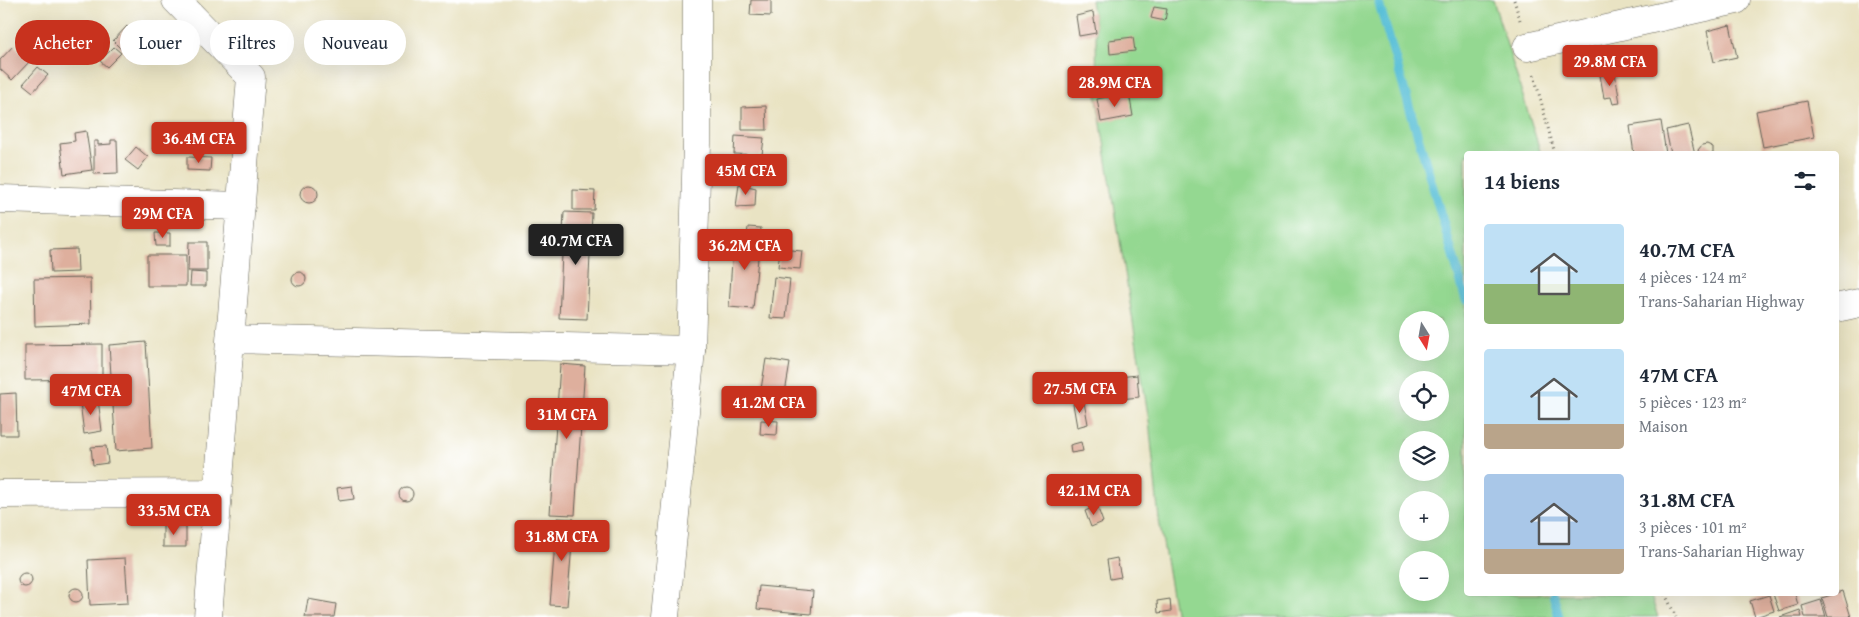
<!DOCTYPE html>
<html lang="fr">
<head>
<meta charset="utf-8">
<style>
  :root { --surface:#fff; --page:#f2f2f3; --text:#1f2937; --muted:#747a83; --accent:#c8321e }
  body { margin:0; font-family:"Gentium Book Plus",serif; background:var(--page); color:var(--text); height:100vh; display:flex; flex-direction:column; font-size:19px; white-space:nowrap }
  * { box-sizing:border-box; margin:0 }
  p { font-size:16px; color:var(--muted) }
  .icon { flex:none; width:28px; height:28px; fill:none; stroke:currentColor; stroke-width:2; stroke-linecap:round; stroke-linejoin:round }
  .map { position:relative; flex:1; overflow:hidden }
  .panel { position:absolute; left:1464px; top:151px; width:375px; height:445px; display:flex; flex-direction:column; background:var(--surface); border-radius:5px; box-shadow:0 5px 20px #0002 }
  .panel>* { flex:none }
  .hud { position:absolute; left:15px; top:20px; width:475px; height:45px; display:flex; gap:10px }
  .needle { width:32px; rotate:169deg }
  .tools { position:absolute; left:1399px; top:311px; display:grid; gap:10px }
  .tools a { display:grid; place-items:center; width:50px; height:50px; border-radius:50%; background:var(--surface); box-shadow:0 5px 20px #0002; font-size:25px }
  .price { position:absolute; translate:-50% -42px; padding:0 11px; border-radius:5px; background:var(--accent); color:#fff; font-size:16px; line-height:32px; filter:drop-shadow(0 1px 2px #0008) }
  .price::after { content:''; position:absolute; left:50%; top:30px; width:15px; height:11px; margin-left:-8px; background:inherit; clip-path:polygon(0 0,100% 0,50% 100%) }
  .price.active { background:#222; color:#fff }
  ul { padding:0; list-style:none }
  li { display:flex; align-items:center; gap:15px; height:125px; padding:0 20px }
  li span { display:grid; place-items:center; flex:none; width:140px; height:100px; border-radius:5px; color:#555 }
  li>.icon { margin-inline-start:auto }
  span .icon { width:60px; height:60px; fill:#fffc; stroke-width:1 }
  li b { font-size:21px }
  h2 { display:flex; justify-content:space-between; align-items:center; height:60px; padding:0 20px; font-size:21px }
  .tag { padding:0 18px; border-radius:22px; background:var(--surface); box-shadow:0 5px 20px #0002; font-size:18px; line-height:45px }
  .tag.active { background:var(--accent); color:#fff }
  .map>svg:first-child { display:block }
</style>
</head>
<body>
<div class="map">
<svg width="1859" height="617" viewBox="0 0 1859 617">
  <rect width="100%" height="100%" fill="#fff"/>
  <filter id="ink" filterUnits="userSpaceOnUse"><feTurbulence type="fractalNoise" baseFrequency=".02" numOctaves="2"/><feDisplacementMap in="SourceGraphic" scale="10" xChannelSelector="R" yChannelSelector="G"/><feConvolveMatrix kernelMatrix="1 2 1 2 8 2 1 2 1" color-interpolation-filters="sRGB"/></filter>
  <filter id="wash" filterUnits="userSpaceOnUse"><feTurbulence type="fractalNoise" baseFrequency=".0096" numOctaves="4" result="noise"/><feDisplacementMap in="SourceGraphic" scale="20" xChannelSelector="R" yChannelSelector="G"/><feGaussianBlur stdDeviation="1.12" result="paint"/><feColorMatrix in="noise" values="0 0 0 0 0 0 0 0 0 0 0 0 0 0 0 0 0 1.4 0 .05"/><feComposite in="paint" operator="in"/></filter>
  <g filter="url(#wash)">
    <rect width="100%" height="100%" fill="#e9e3c3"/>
    <path fill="#94d891" stroke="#587a56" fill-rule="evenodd" d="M1091,0H1493L1541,154H1466V594H1650L1658,617H1176L1159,520L1149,421L1097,99L1096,33ZM1408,320H1440V352H1408ZM1408,380H1440V412H1408ZM1408,440H1440V472H1408ZM1408,500H1440V532H1408ZM1408,560H1440V592H1408Z"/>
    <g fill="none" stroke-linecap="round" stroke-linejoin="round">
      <path stroke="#59bfd7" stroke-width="9" d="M1378,0L1466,300
        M1553,594L1559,617"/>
    </g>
    <g id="blocks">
      <path fill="#deaf9d" d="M751,0H771V16L750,15Z
        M1154,7L1167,9L1165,21L1151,18Z
        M1093,12L1096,33L1079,36L1076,16Z
        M1730,25L1737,57L1714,62L1707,31Z
        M127,26L146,46L132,60L113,41Z
        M1133,37L1135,51L1110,54L1109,40Z
        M14,45L30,61L12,80L0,69V60Z
        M114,47L121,53L107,67L100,61Z
        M38,67L48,75L33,92L23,84Z
        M1615,73L1620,103L1613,104L1611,97L1604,98L1600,75Z
        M1129,93L1133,116L1101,122L1097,99Z
        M1807,101L1814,137L1763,147L1756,111Z
        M766,106L767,130H742V107Z
        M1661,121L1666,154H1634L1630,126Z
        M1688,125L1695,154H1671L1666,130Z
        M86,131L92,170L64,174L60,143L75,141L74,133Z
        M735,136L764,138L762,155L734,154Z
        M111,140H117L118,173L94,174V141H98V145L111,144Z
        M1707,144L1713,147V154H1699L1698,150L1702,145Z
        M136,147L148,157L138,170L125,160Z
        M187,157L211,158L210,171L187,170Z
        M739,184L756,188L755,206L736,207Z
        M300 194a9 9 0 1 1 18 0a9 9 0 1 1-18 0Z
        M573,190L595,191L594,210H573Z
        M564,212L592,213L587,319L559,318Z
        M748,227L761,228L753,309L729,307L733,245L746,246Z
        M155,233H170V246H156Z
        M189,242H207V271H188Z
        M77,249L78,272L51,273L50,250Z
        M780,249L802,251L800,269L778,267Z
        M147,255H186V286H147Z
        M292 279a7 7 0 1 1 14 0a7 7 0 1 1-14 0Z
        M191,272L206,273V286H190Z
        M774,277L790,279L786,319L770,318Z
        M90,278L91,324L35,326L34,279Z
        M146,342L152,448L116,451L109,345Z
        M102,344V379L25,380V345Z
        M766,359L790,363L785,393L761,389Z
        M560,364L585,366L575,515L550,514Z
        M1137,375L1139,397L1121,399L1119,377Z
        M16,393L17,435H0V394Z
        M98,399L102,431L84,434L80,402Z
        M1084,402L1088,424L1077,427L1073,404Z
        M761,420L778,421L777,435L760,434Z
        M1081,442L1083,451L1071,453L1070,445Z
        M106,446L108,463L93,465L91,447Z
        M1092,480L1096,501L1082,504L1078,482Z
        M352,486L354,499L339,501L337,488Z
        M399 494a7 7 0 1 1 14 0a7 7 0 1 1-14 0Z
        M1097,506L1103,522L1091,527L1085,511Z
        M557,518L574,519L567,606L550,605Z
        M163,525H186V547H163Z
        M125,558L128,603L90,605L88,560Z
        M1117,558L1121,577L1110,579L1107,560Z
        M18 580a7 7 0 1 1 14 0a7 7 0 1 1-14 0Z
        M759,586L813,591L811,614L757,609Z
        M69 595a7 7 0 1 1 14 0a7 7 0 1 1-14 0Z
        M1843,591L1851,617H1828L1822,598Z
        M1773,594H1795L1798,605L1779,611Z
        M1769,595L1774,611L1755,617L1750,601Z
        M308,599L336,604L334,617H305Z
        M1170,599L1171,611L1158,613L1157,601Z
        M1821,600L1826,617H1805L1802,606Z
        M1800,610L1802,617H1780Z"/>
    </g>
  </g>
  <g filter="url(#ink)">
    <use href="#blocks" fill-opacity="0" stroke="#646256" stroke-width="1"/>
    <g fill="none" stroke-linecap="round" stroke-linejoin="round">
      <g stroke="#646256" stroke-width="29">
        <path id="street" d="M176,0L251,77L208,617
          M1527,47L1736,0
          M0,199L241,206
          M1836,308L1859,303
          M231,339L691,350
          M0,494L218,493"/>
      </g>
      <g stroke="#646256" stroke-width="29">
        <path id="highway" d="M665,617L691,350L697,143V0"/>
      </g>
      <path stroke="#646256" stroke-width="3" stroke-dasharray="1 4" stroke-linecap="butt" d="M1514,0L1520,20
        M1534,75L1555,154
        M1665,594L1676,617"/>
      <use href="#street" stroke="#fff" stroke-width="28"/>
      <use href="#highway" stroke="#fff" stroke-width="28"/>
    </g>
  </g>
</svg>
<div class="tools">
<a><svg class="needle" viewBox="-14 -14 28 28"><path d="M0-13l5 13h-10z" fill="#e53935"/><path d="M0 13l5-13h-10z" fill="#747a83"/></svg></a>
<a><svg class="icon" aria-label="locate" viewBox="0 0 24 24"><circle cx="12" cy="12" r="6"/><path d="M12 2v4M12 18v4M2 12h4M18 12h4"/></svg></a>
<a><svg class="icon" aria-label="layers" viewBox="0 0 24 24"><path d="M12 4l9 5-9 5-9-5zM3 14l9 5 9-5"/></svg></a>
<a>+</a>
<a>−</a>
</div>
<b class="price" style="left:1610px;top:87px">29.8M CFA</b>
<b class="price" style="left:1115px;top:108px">28.9M CFA</b>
<b class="price" style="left:199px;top:164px">36.4M CFA</b>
<b class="price" style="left:746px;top:196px">45M CFA</b>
<b class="price" style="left:163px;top:239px">29M CFA</b>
<b class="price active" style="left:576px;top:266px">40.7M CFA</b>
<b class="price" style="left:745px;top:271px">36.2M CFA</b>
<b class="price" style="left:1080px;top:414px">27.5M CFA</b>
<b class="price" style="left:91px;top:416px">47M CFA</b>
<b class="price" style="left:769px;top:428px">41.2M CFA</b>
<b class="price" style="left:567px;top:440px">31M CFA</b>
<b class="price" style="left:1094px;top:516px">42.1M CFA</b>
<b class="price" style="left:174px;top:536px">33.5M CFA</b>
<b class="price" style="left:562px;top:562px">31.8M CFA</b>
<div class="hud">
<a class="tag active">Acheter</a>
<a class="tag">Louer</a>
<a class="tag">Filtres</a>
<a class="tag">Nouveau</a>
</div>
<section class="panel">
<h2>14 biens<svg class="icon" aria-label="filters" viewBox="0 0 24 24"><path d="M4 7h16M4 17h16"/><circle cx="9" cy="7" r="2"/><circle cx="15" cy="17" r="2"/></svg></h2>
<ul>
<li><span style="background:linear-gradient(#bfe0f5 60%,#8fb573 0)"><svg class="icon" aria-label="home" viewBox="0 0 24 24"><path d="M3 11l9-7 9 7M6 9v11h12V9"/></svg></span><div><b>40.7M CFA</b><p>4 pièces · 124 m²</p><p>Trans-Saharian Highway</p></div></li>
<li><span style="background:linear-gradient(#bfe0f5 75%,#b9a48a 0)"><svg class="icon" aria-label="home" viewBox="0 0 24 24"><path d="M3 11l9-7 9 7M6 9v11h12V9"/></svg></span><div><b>47M CFA</b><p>5 pièces · 123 m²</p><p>Maison</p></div></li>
<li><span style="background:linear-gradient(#a9c7e8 75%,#b9a48a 0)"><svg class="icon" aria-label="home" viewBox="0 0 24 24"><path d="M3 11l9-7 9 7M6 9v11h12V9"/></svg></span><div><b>31.8M CFA</b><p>3 pièces · 101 m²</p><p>Trans-Saharian Highway</p></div></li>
</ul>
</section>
</div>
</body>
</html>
